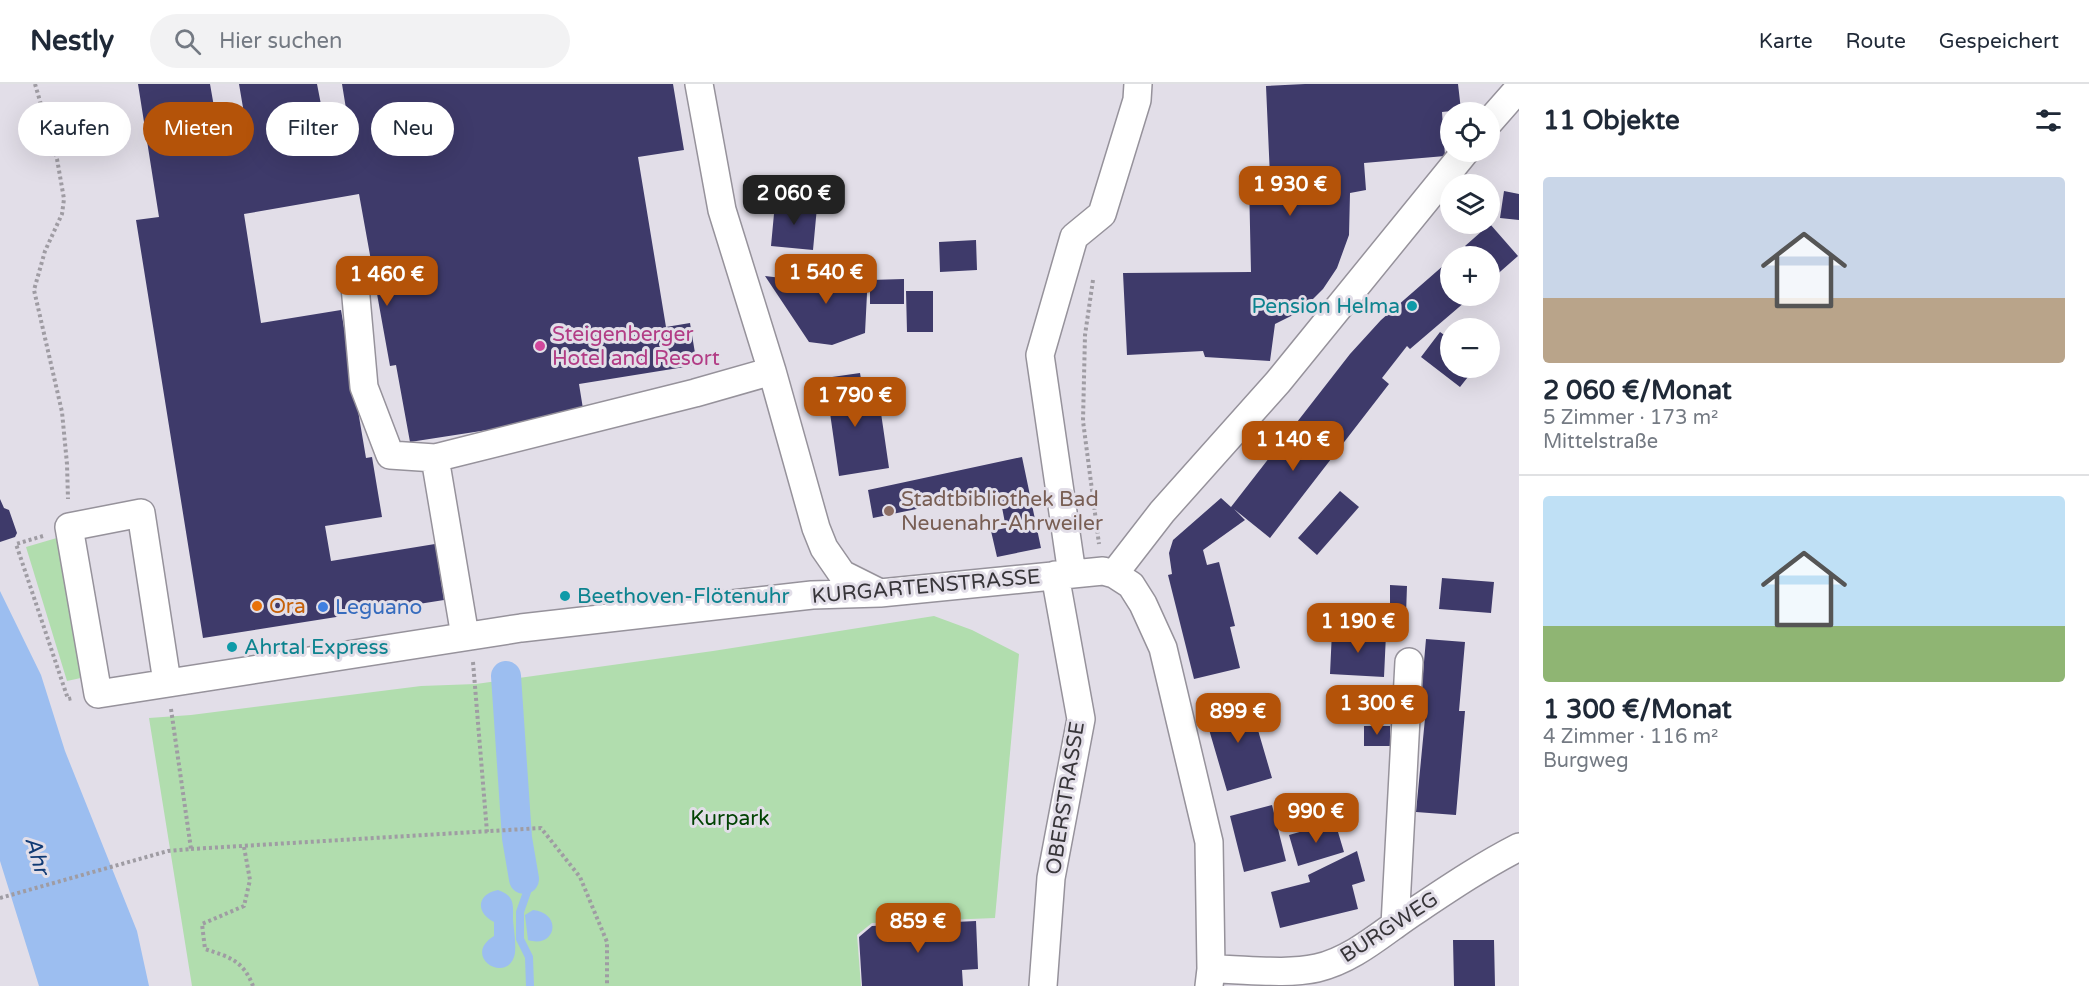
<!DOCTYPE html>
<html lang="de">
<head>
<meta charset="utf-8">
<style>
  :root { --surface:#fff; --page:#f2f2f3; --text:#1f2937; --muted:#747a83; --line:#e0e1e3; --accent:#b45309 }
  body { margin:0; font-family:"Varela Round",sans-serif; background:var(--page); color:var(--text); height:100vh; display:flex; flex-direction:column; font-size:22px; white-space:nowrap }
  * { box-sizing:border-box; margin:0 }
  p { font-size:20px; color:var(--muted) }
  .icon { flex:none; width:33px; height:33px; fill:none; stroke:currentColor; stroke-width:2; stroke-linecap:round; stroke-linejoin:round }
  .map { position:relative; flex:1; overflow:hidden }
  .panel { display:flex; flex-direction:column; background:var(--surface); width:570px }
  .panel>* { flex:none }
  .hud { position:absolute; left:18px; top:18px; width:570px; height:54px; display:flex; gap:12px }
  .buttons { position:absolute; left:1440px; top:18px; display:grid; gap:12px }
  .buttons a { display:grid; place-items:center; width:60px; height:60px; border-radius:50%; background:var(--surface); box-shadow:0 6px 24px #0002; font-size:30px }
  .price { position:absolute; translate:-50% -51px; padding:0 14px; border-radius:12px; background:var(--accent); color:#fff; font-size:20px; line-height:39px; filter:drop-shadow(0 2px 3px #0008) }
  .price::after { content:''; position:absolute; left:50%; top:36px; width:18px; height:14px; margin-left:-9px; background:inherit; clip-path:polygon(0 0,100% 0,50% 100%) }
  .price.selected { background:#222; color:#fff }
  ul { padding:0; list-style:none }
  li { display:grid; align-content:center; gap:12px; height:318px; padding:0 24px }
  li+li { border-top:2px solid var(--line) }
  li span { display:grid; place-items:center; height:186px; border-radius:6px; color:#555 }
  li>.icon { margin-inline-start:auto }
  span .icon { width:108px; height:108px; fill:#fffc; stroke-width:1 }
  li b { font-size:26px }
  h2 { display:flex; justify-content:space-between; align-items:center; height:72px; padding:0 24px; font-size:26px }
  .tag { padding:0 21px; border-radius:27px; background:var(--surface); box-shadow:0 6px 24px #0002; font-size:21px; line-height:54px }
  .tag.selected { background:var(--accent); color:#fff }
  header { display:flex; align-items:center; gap:36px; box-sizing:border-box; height:84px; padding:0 30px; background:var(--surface); border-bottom:2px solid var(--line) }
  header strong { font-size:28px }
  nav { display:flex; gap:33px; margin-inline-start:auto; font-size:21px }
  .search { width:420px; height:54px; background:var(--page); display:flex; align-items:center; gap:15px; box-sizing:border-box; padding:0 21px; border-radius:33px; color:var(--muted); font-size:22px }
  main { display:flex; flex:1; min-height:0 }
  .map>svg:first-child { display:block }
</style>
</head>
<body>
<header>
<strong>Nestly</strong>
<div class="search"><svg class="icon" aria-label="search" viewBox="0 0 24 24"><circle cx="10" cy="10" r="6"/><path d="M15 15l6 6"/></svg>Hier suchen</div>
<nav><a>Karte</a><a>Route</a><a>Gespeichert</a></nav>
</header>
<main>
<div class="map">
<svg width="1519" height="902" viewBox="0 0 1519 902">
  <rect width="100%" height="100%" fill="#e2dee8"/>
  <path fill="#b1ddae" d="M67,451L90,592L67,597L26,463Z
    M934,532L972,546L1019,570L995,834L872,839L857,851L861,902H192L149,634L191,631L421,602L476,600L713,567Z"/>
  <path fill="#9cbef0" d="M0,507L41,591L65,667L137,847L149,902H39L0,777Z
    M498,806C515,812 513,820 513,836C514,847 516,859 515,869C509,902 460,873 494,852V838C475,828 477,810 498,806Z
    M533,826C563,829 556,865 528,856L525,831Z"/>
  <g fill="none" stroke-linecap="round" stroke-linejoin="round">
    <path stroke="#9cbef0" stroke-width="8" d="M524,795L527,808L520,828V855L529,873L530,902"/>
    <path stroke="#9cbef0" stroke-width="30" d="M506,592L517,754L524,795"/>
  </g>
  <path fill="#3e3a6a" d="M138,0H210L220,57L248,53L239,0H317L325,41L348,37L342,0H673L684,66L638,73L666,243L690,239L697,281L579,300L584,331L410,358L396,281L390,282L359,110L244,130L261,239L341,226L366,374L372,373L382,433L325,442L331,477L435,460L444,516L203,554L136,136L159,133Z
    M1305,0H1458L1461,26L1442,28L1445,72L1364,79L1366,106L1350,109L1349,151L1337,184L1323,205L1307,221L1293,231L1275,240L1270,277L1205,273L1203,267L1127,271L1123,189L1251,188L1249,97L1270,93L1266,2Z
    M1504,107L1519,110V136L1500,134Z
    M775,119L817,123L813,166L771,162Z
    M1490,140L1518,172L1493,194L1490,190V172H1474L1465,162Z
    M976,156L977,186L940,188L939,158Z
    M1444,181L1450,189V212H1472L1410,265L1407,262L1382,294L1389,300L1270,454L1234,425L1245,436L1203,466L1207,481L1219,478L1235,542L1230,543L1240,584L1194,595L1168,491L1172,490L1169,469L1173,456L1221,414L1231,423L1350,270L1381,236Z
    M826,186L868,190L865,249L832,261L809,258L765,192L824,199Z
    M904,195V220H870V196Z
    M906,207H933V248H907Z
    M1440,248L1450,255V284H1475L1460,303L1421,273Z
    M860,289L867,331L881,329L889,384L839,392L825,294Z
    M1022,373L1041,464L997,473L991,447L1006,444L999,408L873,434L868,406Z
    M1340,407L1359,423L1317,471L1298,454Z
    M0,415L4,424L9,426L17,449L15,453L0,458Z
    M1442,494L1494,498L1491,529L1439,525Z
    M1390,501L1407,502L1406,531L1390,530Z
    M1332,547L1386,550L1384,593L1330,590Z
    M1426,555L1465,558L1459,627H1465L1456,731L1416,728L1426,624H1420Z
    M1248,612L1272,694L1227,707L1203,625Z
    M1364,642H1390V662H1364Z
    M1272,721L1286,777L1244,788L1230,732Z
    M1335,738L1344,768L1298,782L1289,751Z
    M1357,767L1365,797L1352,801L1358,825L1280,844L1271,808L1310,798L1308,791Z
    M976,837L978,885L962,886L963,902H862L859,853L872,842Z
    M1453,856H1494L1495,902H1454Z"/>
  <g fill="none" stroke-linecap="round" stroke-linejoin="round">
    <g stroke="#96929b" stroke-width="30">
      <path id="minor" d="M699,0L722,126L772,287L816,444L824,464L842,490L876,507
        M1490,37L1519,4
        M355,202L364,303L390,371L435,374
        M1072,490L1040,271L1074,153L1102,130L1137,16L1138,0
        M1114,490L1162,428L1278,298L1465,68
        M465,552L435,374L695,309L772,287
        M167,598L141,429L69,443L98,610L521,544L812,511L880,509L1103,487L1114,490L1131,501L1143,520L1163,564L1209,758L1211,885L1209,902
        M1395,841L1409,578
        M1211,885C1245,885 1285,891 1317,884C1352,876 1381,850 1409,831C1445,807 1480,783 1519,763
        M1043,902L1051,794L1081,635L1055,491"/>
    </g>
    <path stroke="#9f9ca3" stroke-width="4" stroke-dasharray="3 3" stroke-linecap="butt" d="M35,0L57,75L64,115L62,130L45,167L34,206L62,328L67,380L68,415
      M1093,196L1085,251L1083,337L1099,460
      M43,452L16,460L68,615L73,614
      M473,578L487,748
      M244,763L250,796L244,822L202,840L205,865C229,873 243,876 253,902
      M191,765L541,744L580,793L607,858V902
      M0,814L168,767L191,765L171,625"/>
    <use href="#minor" stroke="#fff" stroke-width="27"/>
  </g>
  <g fill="#0f9aa8" stroke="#e2dee8" stroke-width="2">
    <circle cx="1412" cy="222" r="6"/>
    <circle cx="565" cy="512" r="6"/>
    <circle cx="232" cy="563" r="6"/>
  </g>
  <circle fill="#d1479c" stroke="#e2dee8" stroke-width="2" cx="540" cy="262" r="6"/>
  <circle fill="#8d6e63" stroke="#e2dee8" stroke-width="2" cx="889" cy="427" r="6"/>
  <circle fill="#e8710a" stroke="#e2dee8" stroke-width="2" cx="257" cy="522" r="6"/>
  <circle fill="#3f7fe0" stroke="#e2dee8" stroke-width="2" cx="323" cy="523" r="6"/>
  <g text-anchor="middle" stroke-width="6" stroke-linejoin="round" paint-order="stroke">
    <g font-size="21" fill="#0d838f" stroke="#e2dee8" text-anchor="start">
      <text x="1400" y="229" text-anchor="end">Pension Helma</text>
      <text x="577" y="519">Beethoven-Flötenuhr</text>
      <text x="244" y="570">Ahrtal Express</text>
    </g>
    <g font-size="21" fill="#b23c85" stroke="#e2dee8" text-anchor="start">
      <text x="552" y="257">Steigenberger<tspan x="552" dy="24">Hotel and Resort</tspan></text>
    </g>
    <g font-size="21" fill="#785e54" stroke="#e2dee8" text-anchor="start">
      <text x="901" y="422">Stadtbibliothek Bad<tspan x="901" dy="24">Neuenahr-Ahrweiler</tspan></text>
    </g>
    <g font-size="21" fill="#373539" stroke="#e2dee8">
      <text transform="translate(926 502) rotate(-5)" y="7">KURGARTENSTRASSE</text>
      <text transform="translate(1065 714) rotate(-81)" y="7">OBERSTRASSE</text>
      <text transform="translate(1389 843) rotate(-33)" y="7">BURGWEG</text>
    </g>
    <g font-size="21" fill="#c56008" stroke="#e2dee8" text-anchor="start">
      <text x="269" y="529">Ora</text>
    </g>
    <g font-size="21" fill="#366cbe" stroke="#e2dee8" text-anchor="start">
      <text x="335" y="530">Leguano</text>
    </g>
    <g font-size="21" fill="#004202" stroke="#e2dee8">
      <text x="730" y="741">Kurpark</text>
    </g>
    <g font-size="22" font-style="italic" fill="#103a74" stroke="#e2dee8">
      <text transform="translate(38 771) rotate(74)" y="8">Ahr</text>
    </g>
  </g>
</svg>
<div class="buttons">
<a><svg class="icon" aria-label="locate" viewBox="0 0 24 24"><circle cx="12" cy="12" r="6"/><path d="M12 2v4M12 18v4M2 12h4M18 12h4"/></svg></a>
<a><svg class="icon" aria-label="layers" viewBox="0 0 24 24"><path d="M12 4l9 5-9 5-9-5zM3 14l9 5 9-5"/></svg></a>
<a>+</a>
<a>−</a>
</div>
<b class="price" style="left:1290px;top:133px">1 930 €</b>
<b class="price selected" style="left:794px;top:142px">2 060 €</b>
<b class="price" style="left:826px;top:221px">1 540 €</b>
<b class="price" style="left:387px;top:223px">1 460 €</b>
<b class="price" style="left:855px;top:344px">1 790 €</b>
<b class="price" style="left:1293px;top:388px">1 140 €</b>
<b class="price" style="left:1358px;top:570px">1 190 €</b>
<b class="price" style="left:1377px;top:652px">1 300 €</b>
<b class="price" style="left:1238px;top:660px">899 €</b>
<b class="price" style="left:1316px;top:760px">990 €</b>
<b class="price" style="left:918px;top:870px">859 €</b>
<div class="hud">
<a class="tag">Kaufen</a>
<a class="tag selected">Mieten</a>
<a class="tag">Filter</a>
<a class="tag">Neu</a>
</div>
</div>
<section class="panel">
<h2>11 Objekte<svg class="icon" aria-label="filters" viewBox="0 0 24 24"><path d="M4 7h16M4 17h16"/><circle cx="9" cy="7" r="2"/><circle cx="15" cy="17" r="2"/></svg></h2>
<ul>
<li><span style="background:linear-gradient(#c9d6e8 65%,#b9a48a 0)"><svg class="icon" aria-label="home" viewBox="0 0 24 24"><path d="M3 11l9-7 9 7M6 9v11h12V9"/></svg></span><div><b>2 060 €/Monat</b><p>5 Zimmer · 173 m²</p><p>Mittelstraße</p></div></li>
<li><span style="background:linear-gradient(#bfe0f5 70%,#8fb573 0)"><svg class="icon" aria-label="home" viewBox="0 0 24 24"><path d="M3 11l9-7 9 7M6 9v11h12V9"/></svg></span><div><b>1 300 €/Monat</b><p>4 Zimmer · 116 m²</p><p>Burgweg</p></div></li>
</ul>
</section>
</main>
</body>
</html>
